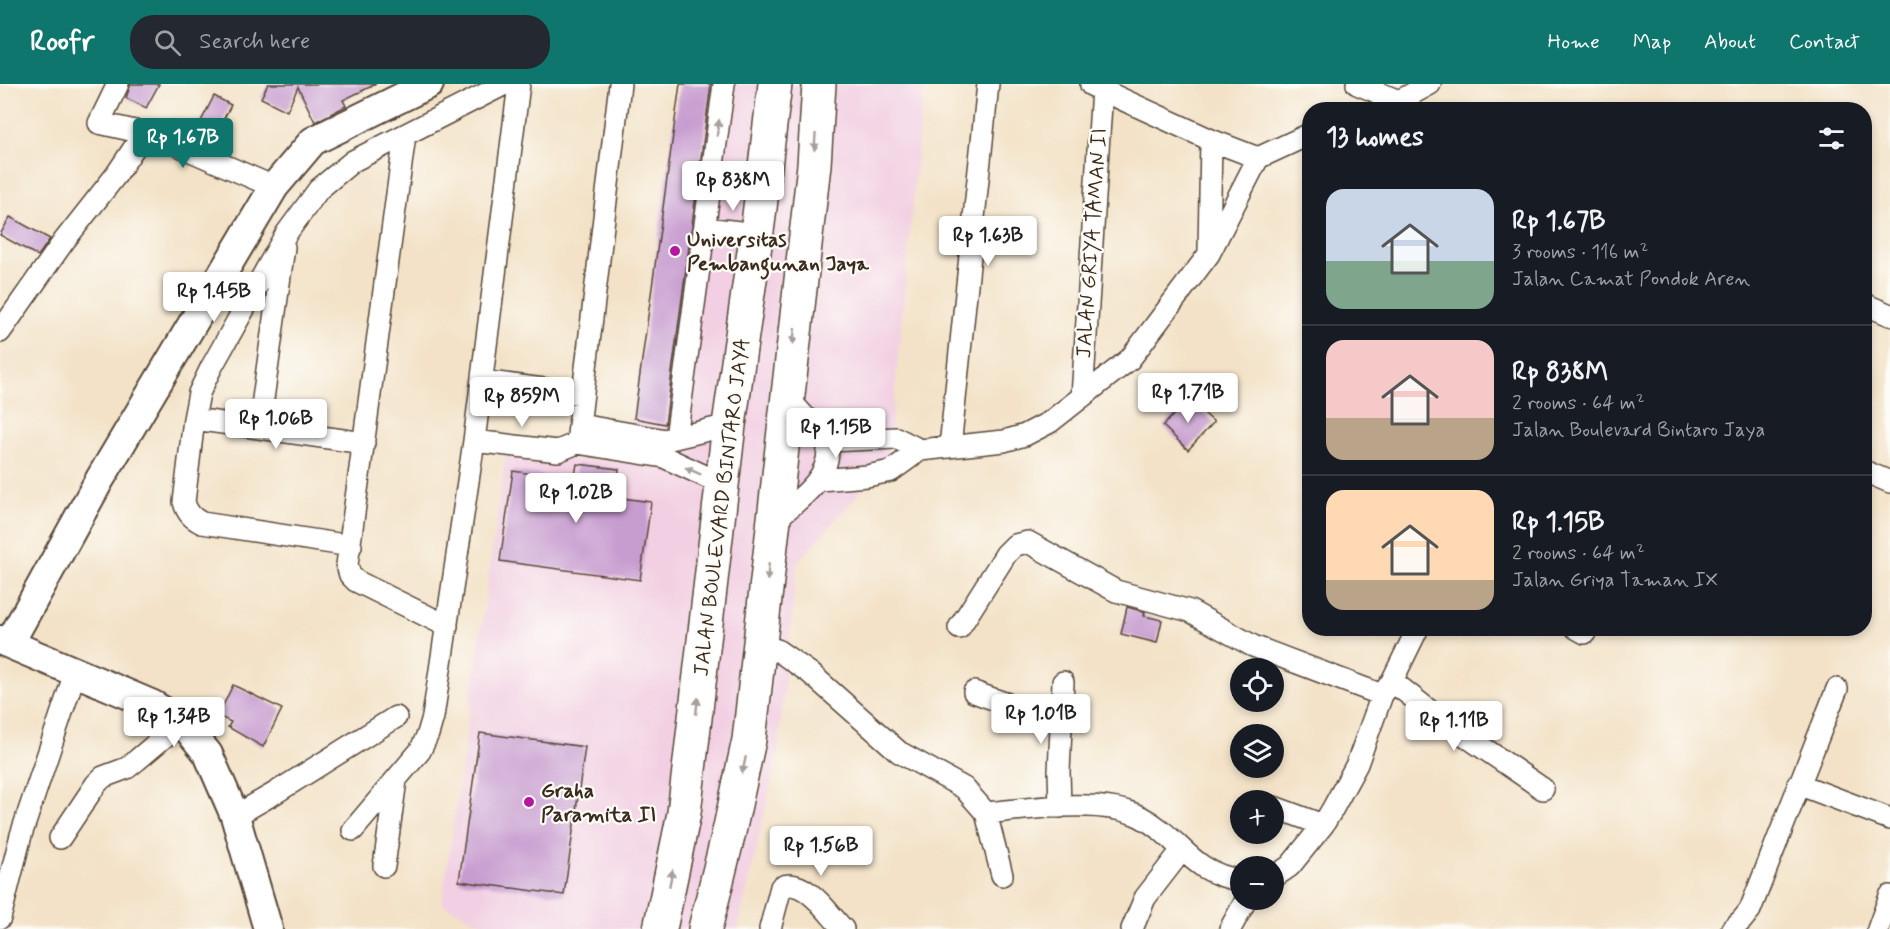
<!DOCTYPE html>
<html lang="en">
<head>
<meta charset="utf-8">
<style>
  :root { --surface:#171b24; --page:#242831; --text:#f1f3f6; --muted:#9ea1a6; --line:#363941; --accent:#0f766e }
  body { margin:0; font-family:Mynerve,sans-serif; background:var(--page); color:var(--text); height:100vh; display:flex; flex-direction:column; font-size:22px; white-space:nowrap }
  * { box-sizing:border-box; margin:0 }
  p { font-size:20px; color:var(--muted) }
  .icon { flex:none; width:33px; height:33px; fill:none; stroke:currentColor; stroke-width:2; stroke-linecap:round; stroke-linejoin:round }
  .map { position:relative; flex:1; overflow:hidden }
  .details { position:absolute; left:1302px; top:18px; width:570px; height:534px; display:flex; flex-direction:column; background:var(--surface); border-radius:24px; box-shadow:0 3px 9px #0003 }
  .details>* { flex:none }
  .buttons { position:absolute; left:1230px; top:574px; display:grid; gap:12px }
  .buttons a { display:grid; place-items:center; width:54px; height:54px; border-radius:50%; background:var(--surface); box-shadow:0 3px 9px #0003; font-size:30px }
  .price { position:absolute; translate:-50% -51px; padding:0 14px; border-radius:6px; background:#fff; color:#222; font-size:20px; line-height:39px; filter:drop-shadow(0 2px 3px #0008) }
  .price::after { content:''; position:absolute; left:50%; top:36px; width:18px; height:14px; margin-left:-9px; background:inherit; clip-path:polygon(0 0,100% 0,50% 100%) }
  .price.current { background:var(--accent); color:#fff }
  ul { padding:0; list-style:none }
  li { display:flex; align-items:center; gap:18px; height:150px; padding:0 24px }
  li+li { border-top:2px solid var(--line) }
  li span { display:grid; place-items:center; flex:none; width:168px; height:120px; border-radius:18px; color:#555 }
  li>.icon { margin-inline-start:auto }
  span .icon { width:72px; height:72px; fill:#fffc; stroke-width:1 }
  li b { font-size:26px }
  h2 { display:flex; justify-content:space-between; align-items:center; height:72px; padding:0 24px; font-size:26px }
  header { display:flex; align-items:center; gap:36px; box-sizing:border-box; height:84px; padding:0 30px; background:var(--accent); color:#fff }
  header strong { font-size:28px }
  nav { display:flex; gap:33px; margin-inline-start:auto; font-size:21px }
  .search { width:420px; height:54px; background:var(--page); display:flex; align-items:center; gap:15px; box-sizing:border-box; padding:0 21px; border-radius:24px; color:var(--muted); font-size:22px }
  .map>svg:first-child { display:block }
</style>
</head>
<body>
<header>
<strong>Roofr</strong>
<div class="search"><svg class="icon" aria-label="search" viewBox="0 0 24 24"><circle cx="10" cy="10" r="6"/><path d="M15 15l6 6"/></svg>Search here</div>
<nav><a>Home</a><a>Map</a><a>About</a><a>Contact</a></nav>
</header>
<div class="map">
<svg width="1890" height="845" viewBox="0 0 1890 845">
  <rect width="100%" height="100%" fill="#fdfcf7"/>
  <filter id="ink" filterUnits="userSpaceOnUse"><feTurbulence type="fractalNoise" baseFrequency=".0167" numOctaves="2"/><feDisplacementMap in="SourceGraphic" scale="12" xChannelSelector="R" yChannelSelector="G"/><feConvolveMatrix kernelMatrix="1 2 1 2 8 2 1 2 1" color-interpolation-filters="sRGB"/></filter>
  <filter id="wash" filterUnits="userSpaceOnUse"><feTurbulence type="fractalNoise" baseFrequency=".008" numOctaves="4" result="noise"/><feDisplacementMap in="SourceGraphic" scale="24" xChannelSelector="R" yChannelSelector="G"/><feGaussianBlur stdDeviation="1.35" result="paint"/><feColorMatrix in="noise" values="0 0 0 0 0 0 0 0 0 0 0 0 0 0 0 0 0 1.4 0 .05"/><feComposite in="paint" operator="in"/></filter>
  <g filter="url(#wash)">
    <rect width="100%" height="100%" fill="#f3e2c7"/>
    <path fill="#f2cfe2" d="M679,0H924L888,377L797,479L778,669L738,845H494L442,820L506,369L626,378Z"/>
    <g id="blocks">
      <path fill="#c79dd0" d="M131,0H159L146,24L126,14Z
        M268,0H376L343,16L346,22L315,38L298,3L287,27L261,14Z
        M680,0H711L665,340L634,334Z
        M214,12L231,21L210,61L193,53Z
        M10,133L50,155L38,172L0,151Z
        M1188,315L1214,338L1188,366L1163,342Z
        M577,380L619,385L615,413L651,418L640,496L500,477L513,387L574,396Z
        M1127,523L1145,528L1144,532L1162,536L1157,559L1121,550Z
        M233,601L282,625L263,663L228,643L231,638L218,632Z
        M480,649L585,663L564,811L459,797Z"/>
    </g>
  </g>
  <g filter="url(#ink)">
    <use href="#blocks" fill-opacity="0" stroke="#574637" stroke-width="1.5"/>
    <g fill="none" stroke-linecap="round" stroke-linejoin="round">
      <g stroke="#574637" stroke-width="24">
        <path id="minor" d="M118,0L99,39L144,49L166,56L274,103
          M1357,0L1399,17
          M1091,1L1211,56L1258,74
          M1377,26L1399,17L1430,0
          M405,51L347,481L350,491L356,497L447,542
          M705,144L757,150
          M1209,166L1211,56
          M1864,220L1890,231
          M0,248L64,157L116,91L144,49
          M482,297L582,310
          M1082,313L1102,5
          M194,335L364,359
          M580,341L666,356L729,341
          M259,344L284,163
          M676,354L724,0
          M474,357L558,367L577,359L664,373L722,400
          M827,357L896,354L920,366
          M577,359L620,0
          M950,363L988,0
          M1864,387L1890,398
          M820,396L867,392L891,387L920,366L1004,357L1025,351L1050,338L1130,275L1209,170L1258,74L1310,50
          M772,438C796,417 835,394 827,357L787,313
          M351,462L202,439C192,434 187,429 184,418L194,335L199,309L211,284L286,150L319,105L353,77L505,0
          M959,544L1006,470L1015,461L1028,458L1116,507L1190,527L1253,562L1382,611
          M1576,544L1585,549
          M761,561L777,566L810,589L899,668L964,704L986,729C1029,725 1102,713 1141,733C1181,754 1190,789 1240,796
          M1392,597L1431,628L1543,705
          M974,608C1003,619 1031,629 1063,631
          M1798,700L1890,735
          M1060,723L1059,688L1063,598
          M1274,723L1323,741
          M986,729L1002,791
          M235,732L275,709L396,633
          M353,746L420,667L428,650L433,633L474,357L519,0
          M60,754L96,700L103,693L127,684L137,676L182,638
          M384,782L396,696
          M1274,793L1290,782L1323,741L1332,726L1357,680L1382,611L1392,597L1418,544
          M0,834L21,751L75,589
          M770,845L781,803C804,792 829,830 843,845
          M1132,845L1145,814L1182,766
          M1230,845L1246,816
          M1732,845L1742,836L1750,826L1837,605
          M1878,845L1890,812"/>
      </g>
      <g stroke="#574637" stroke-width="32">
        <path id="secondary" d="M0,556L153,621L182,638L208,670L235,732L268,845
          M9,560L100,395L274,103L313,57L429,0"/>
      </g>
      <g stroke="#574637" stroke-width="36">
        <path id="primary" d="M660,845L684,729L729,341L758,140L775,0
          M705,845L729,748L749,656L814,81L819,0"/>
      </g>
      <use href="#minor" stroke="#fff" stroke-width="21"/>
      <use href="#secondary" stroke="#fff" stroke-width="28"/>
      <use href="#primary" stroke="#fff" stroke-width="33"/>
    </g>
    <defs><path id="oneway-solid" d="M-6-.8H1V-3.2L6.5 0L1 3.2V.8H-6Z" transform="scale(1.5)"/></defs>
    <g fill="#a79f9a">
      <use href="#oneway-solid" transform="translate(718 44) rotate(-82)"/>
      <use href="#oneway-solid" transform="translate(815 58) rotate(94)"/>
      <use href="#oneway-solid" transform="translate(794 252) rotate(97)"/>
      <use href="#oneway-solid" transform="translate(693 387) rotate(-156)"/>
      <use href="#oneway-solid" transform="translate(768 488) rotate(95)"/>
      <use href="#oneway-solid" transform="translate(697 622) rotate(-83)"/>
      <use href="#oneway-solid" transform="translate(744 681) rotate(102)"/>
      <use href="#oneway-solid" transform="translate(671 794) rotate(-79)"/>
    </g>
  </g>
  <g fill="#b5179e" stroke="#fdfcf7" stroke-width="2">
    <circle cx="675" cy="167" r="6"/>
    <circle cx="529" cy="718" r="6"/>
  </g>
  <g text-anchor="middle" stroke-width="4.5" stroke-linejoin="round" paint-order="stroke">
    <g font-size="21" font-weight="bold" fill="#3b2a1e" stroke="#fdfcf7" text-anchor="start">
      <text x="687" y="162">Universitas<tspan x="687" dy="24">Pembangunan Jaya</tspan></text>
      <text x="541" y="713">Graha<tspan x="541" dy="24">Paramita II</tspan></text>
    </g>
    <g font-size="21" fill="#3b2a1e" stroke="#fdfcf7">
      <text transform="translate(1091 159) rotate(-86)" y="7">JALAN GRIYA TAMAN II</text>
      <text transform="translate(721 423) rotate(-83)" y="7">JALAN BOULEVARD BINTARO JAYA</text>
    </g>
  </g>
</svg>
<div class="buttons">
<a><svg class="icon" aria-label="locate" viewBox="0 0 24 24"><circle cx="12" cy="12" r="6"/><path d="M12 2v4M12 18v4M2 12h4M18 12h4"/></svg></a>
<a><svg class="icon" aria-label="layers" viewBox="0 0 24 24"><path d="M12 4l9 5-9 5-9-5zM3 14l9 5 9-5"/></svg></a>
<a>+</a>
<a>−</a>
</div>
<b class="price current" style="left:183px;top:85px">Rp 1.67B</b>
<b class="price" style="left:733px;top:128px">Rp 838M</b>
<b class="price" style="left:988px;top:183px">Rp 1.63B</b>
<b class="price" style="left:214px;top:239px">Rp 1.45B</b>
<b class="price" style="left:1188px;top:340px">Rp 1.71B</b>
<b class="price" style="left:522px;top:344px">Rp 859M</b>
<b class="price" style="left:276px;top:366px">Rp 1.06B</b>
<b class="price" style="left:836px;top:375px">Rp 1.15B</b>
<b class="price" style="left:576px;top:440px">Rp 1.02B</b>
<b class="price" style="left:1041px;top:661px">Rp 1.01B</b>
<b class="price" style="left:174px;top:664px">Rp 1.34B</b>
<b class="price" style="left:1454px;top:668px">Rp 1.11B</b>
<b class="price" style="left:821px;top:793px">Rp 1.56B</b>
<section class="details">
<h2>13 homes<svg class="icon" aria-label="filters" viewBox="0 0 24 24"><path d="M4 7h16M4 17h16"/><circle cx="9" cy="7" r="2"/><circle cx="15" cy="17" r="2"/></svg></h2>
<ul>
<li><span style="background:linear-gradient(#c9d6e8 60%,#7fa58c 0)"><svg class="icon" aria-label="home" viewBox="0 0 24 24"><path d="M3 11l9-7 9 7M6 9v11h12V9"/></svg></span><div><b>Rp 1.67B</b><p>3 rooms · 116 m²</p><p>Jalan Camat Pondok Aren</p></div></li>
<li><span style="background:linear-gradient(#f6c9c9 65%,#b9a48a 0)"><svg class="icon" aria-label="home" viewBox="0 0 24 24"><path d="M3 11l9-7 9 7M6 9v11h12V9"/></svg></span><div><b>Rp 838M</b><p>2 rooms · 64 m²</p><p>Jalan Boulevard Bintaro Jaya</p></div></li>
<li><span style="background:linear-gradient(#ffd9b3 75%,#b9a48a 0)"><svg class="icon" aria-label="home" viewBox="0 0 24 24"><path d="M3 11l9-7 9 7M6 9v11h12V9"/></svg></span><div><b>Rp 1.15B</b><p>2 rooms · 64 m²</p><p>Jalan Griya Taman IX</p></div></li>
</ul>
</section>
</div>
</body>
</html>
